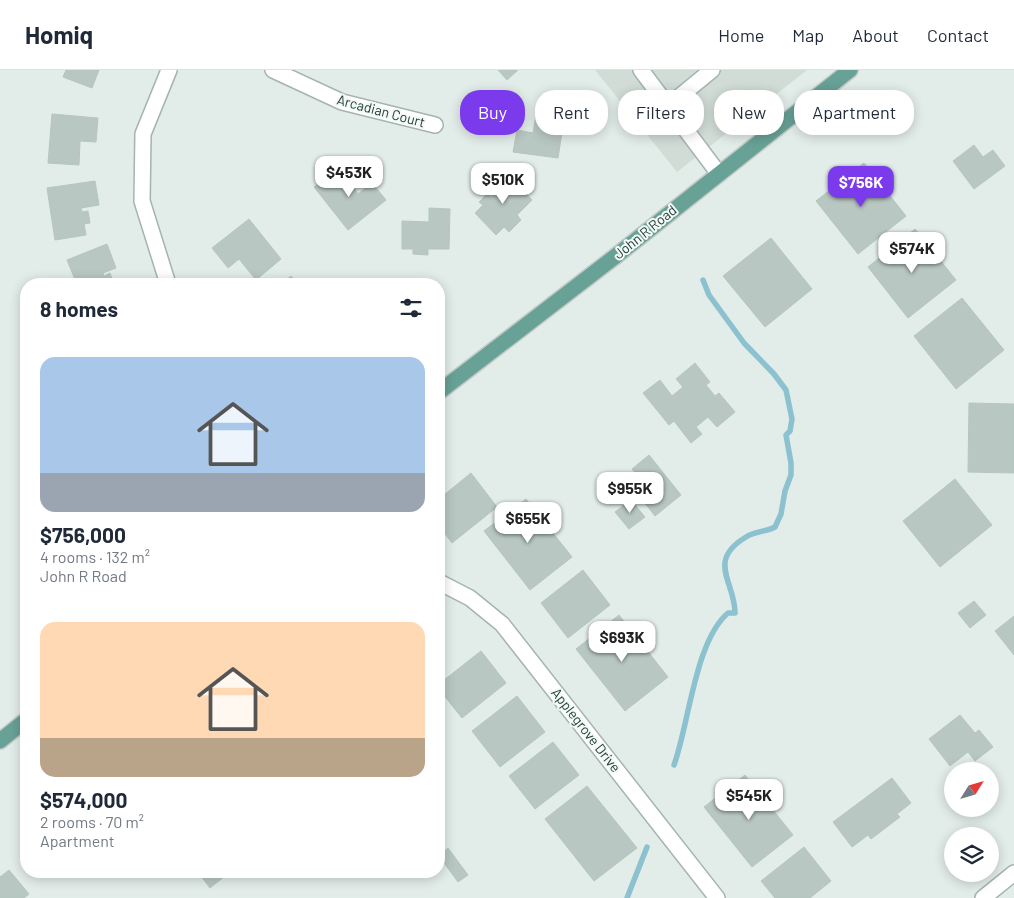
<!DOCTYPE html>
<html lang="en">
<head>
<meta charset="utf-8">
<style>
  :root { --surface:#fff; --page:#f6f6f7; --text:#1f2937; --muted:#747a83; --line:#e0e1e3; --accent:#7c3aed }
  body { margin:0; font-family:Barlow,sans-serif; background:var(--page); color:var(--text); height:100vh; display:flex; flex-direction:column; font-size:19px; white-space:nowrap }
  * { box-sizing:border-box; margin:0 }
  p { font-size:16px; color:var(--muted) }
  .icon { flex:none; width:28px; height:28px; fill:none; stroke:currentColor; stroke-width:2; stroke-linecap:round; stroke-linejoin:round }
  .map { position:relative; flex:1; overflow:hidden }
  .panel { position:absolute; left:20px; top:208px; width:425px; height:600px; display:flex; flex-direction:column; background:var(--surface); border-radius:20px; box-shadow:0 2px 12px #0003 }
  .panel>* { flex:none }
  .hud { position:absolute; left:460px; top:20px; width:475px; height:45px; display:flex; gap:10px }
  .needle { width:32px; rotate:53deg }
  .tools { position:absolute; left:944px; top:692px; display:grid; gap:10px }
  .tools a { display:grid; place-items:center; width:55px; height:55px; border-radius:50%; background:var(--surface); box-shadow:0 2px 12px #0003; font-size:25px }
  .price { position:absolute; translate:-50% -42px; padding:0 11px; border-radius:10px; background:#fff; color:#222; font-size:16px; line-height:32px; filter:drop-shadow(0 1px 2px #0008) }
  .price::after { content:''; position:absolute; left:50%; top:30px; width:15px; height:11px; margin-left:-8px; background:inherit; clip-path:polygon(0 0,100% 0,50% 100%) }
  .price.current { background:var(--accent); color:#fff }
  ul { padding:0; list-style:none }
  li { display:grid; align-content:center; gap:10px; height:265px; padding:0 20px }
  li span { display:grid; place-items:center; height:155px; border-radius:15px; color:#555 }
  li>.icon { margin-inline-start:auto }
  span .icon { width:90px; height:90px; fill:#fffc; stroke-width:1 }
  li b { font-size:21px }
  h2 { display:flex; justify-content:space-between; align-items:center; height:60px; padding:0 20px; font-size:21px }
  .pill { padding:0 18px; border-radius:20px; background:var(--surface); box-shadow:0 2px 12px #0003; font-size:18px; line-height:45px }
  .pill.current { background:var(--accent); color:#fff }
  header { display:flex; align-items:center; gap:30px; box-sizing:border-box; height:70px; padding:0 25px; background:var(--surface); border-bottom:1px solid var(--line) }
  header strong { font-size:24px }
  nav { display:flex; gap:28px; margin-inline-start:auto; font-size:18px }
  .map>svg:first-child { display:block }
</style>
</head>
<body>
<header>
<strong>Homiq</strong>
<nav><a>Home</a><a>Map</a><a>About</a><a>Contact</a></nav>
</header>
<div class="map">
<svg width="1014" height="828" viewBox="0 0 1014 828">
  <rect width="100%" height="100%" fill="#e2ece8"/>
  <path fill="#d1dcd7" d="M595,0H807L677,102Z"/>
  <g fill="none" stroke-linecap="round" stroke-linejoin="round">
    <path stroke="#8cc1d0" stroke-width="5.5" d="M674,695C689,654 695,571 728,543H735C735,512 706,491 746,467C755,461 766,462 775,457L781,444L785,421L791,405V393L786,365L790,361L792,349L786,320L774,304L744,273L709,225L703,210
      M627,828L647,777"/>
  </g>
  <path fill="#b8c7c2" stroke="#b5c6c0" d="M66,0H99L92,18L63,7Z
    M498,0H518L507,10Z
    M538,33L566,37L558,88L513,82L517,60L533,63Z
    M52,44L98,48L96,72L80,71L79,95L48,93Z
    M974,75L983,87L993,80L1005,96L974,119L953,91Z
    M864,93L906,146L858,184L816,131Z
    M338,99L346,108L350,104L358,114L354,118L358,124L372,113L386,130L348,160L314,117Z
    M505,101L532,130L517,145L521,150L509,162L504,157L496,165L475,143L483,135L479,132L488,123L491,127L496,123L490,116Z
    M95,111L99,135L81,138L82,142L88,141L90,153L84,154L86,165L55,170L47,118Z
    M429,138L450,139L449,179H428V185L413,184V179H402V151L429,152Z
    M249,149L281,189L256,210L239,189L228,198L212,178Z
    M915,159L956,210L908,248L868,197Z
    M771,168L812,219L765,257L723,206Z
    M107,174L116,198L103,203L104,206L110,203L114,214H71L76,212L67,190Z
    M291,206L298,214H281Z
    M962,228L1004,280L956,319L914,266Z
    M695,293L710,312L706,315L715,326L719,323L735,342L717,357L708,347L696,357L702,364L691,373L674,351L669,355L643,323L660,310L672,326L683,317L676,309Z
    M969,333L1014,334V403L968,402Z
    M649,385L681,425L655,446L628,412L637,405L632,399Z
    M471,403L497,437L452,473L439,456V429Z
    M955,409L992,455L940,497L903,451Z
    M526,429L572,487L530,520L484,461Z
    M631,430L645,447L629,459L615,442Z
    M583,500L610,535L568,568L541,533Z
    M974,531L986,545L970,558L958,543Z
    M619,545L668,607L625,641L576,579Z
    M1014,546V585L995,561Z
    M481,581L506,613L462,648L439,619V614Z
    M517,626L545,662L500,697L472,661Z
    M960,645L975,663L979,660L993,677L975,691L968,682L950,696L929,669Z
    M553,672L579,705L535,739L509,706Z
    M745,705L793,765L752,797L704,737Z
    M892,708L911,733L897,744L900,747L871,769L868,765L852,777L833,752Z
    M587,716L637,778L594,811L545,749Z
    M804,777L831,811L810,828H775L761,811Z
    M448,778L468,805L458,812L439,786Z
    M9,800L29,824L24,828H0V807Z
    M197,801H221L225,806L210,818Z"/>
  <g fill="none" stroke-linecap="round" stroke-linejoin="round">
    <g stroke="#a5b4b0" stroke-width="18">
      <path id="minor" d="M273,0L342,32L435,55
        M641,0L719,104
        M668,36L712,0
        M168,214L142,131L143,64L169,0
        M439,512L470,528L502,554L717,828
        M983,828L1014,803"/>
    </g>
    <g stroke="#c1c9c7" stroke-width="18">
      <path id="major" d="M439,322L621,182L850,0
        M0,671L26,650"/>
    </g>
    <use href="#minor" stroke="#fff" stroke-width="15"/>
    <use href="#major" stroke="#68a196" stroke-width="15"/>
  </g>
  <g text-anchor="middle" stroke-width="4" stroke-linejoin="round" paint-order="stroke">
    <g font-size="14" fill="#233d38" stroke="#f3f9f6">
      <text transform="translate(381 41) rotate(15)" y="5">Arcadian Court</text>
      <text transform="translate(645 162) rotate(-39)" y="5">John R Road</text>
      <text transform="translate(586 660) rotate(52)" y="5">Applegrove Drive</text>
    </g>
  </g>
</svg>
<div class="tools">
<a><svg class="needle" viewBox="-14 -14 28 28"><path d="M0-13l5 13h-10z" fill="#e53935"/><path d="M0 13l5-13h-10z" fill="#747a83"/></svg></a>
<a><svg class="icon" aria-label="layers" viewBox="0 0 24 24"><path d="M12 4l9 5-9 5-9-5zM3 14l9 5 9-5"/></svg></a>
</div>
<b class="price" style="left:349px;top:128px">$453K</b>
<b class="price" style="left:503px;top:135px">$510K</b>
<b class="price current" style="left:861px;top:138px">$756K</b>
<b class="price" style="left:912px;top:204px">$574K</b>
<b class="price" style="left:630px;top:444px">$955K</b>
<b class="price" style="left:528px;top:474px">$655K</b>
<b class="price" style="left:622px;top:593px">$693K</b>
<b class="price" style="left:749px;top:751px">$545K</b>
<div class="hud">
<a class="pill current">Buy</a>
<a class="pill">Rent</a>
<a class="pill">Filters</a>
<a class="pill">New</a>
<a class="pill">Apartment</a>
</div>
<section class="panel">
<h2>8 homes<svg class="icon" aria-label="filters" viewBox="0 0 24 24"><path d="M4 7h16M4 17h16"/><circle cx="9" cy="7" r="2"/><circle cx="15" cy="17" r="2"/></svg></h2>
<ul>
<li><span style="background:linear-gradient(#a9c7e8 75%,#9aa5b1 0)"><svg class="icon" aria-label="home" viewBox="0 0 24 24"><path d="M3 11l9-7 9 7M6 9v11h12V9"/></svg></span><div><b>$756,000</b><p>4 rooms · 132 m²</p><p>John R Road</p></div></li>
<li><span style="background:linear-gradient(#ffd9b3 75%,#b9a48a 0)"><svg class="icon" aria-label="home" viewBox="0 0 24 24"><path d="M3 11l9-7 9 7M6 9v11h12V9"/></svg></span><div><b>$574,000</b><p>2 rooms · 70 m²</p><p>Apartment</p></div></li>
</ul>
</section>
</div>
</body>
</html>
